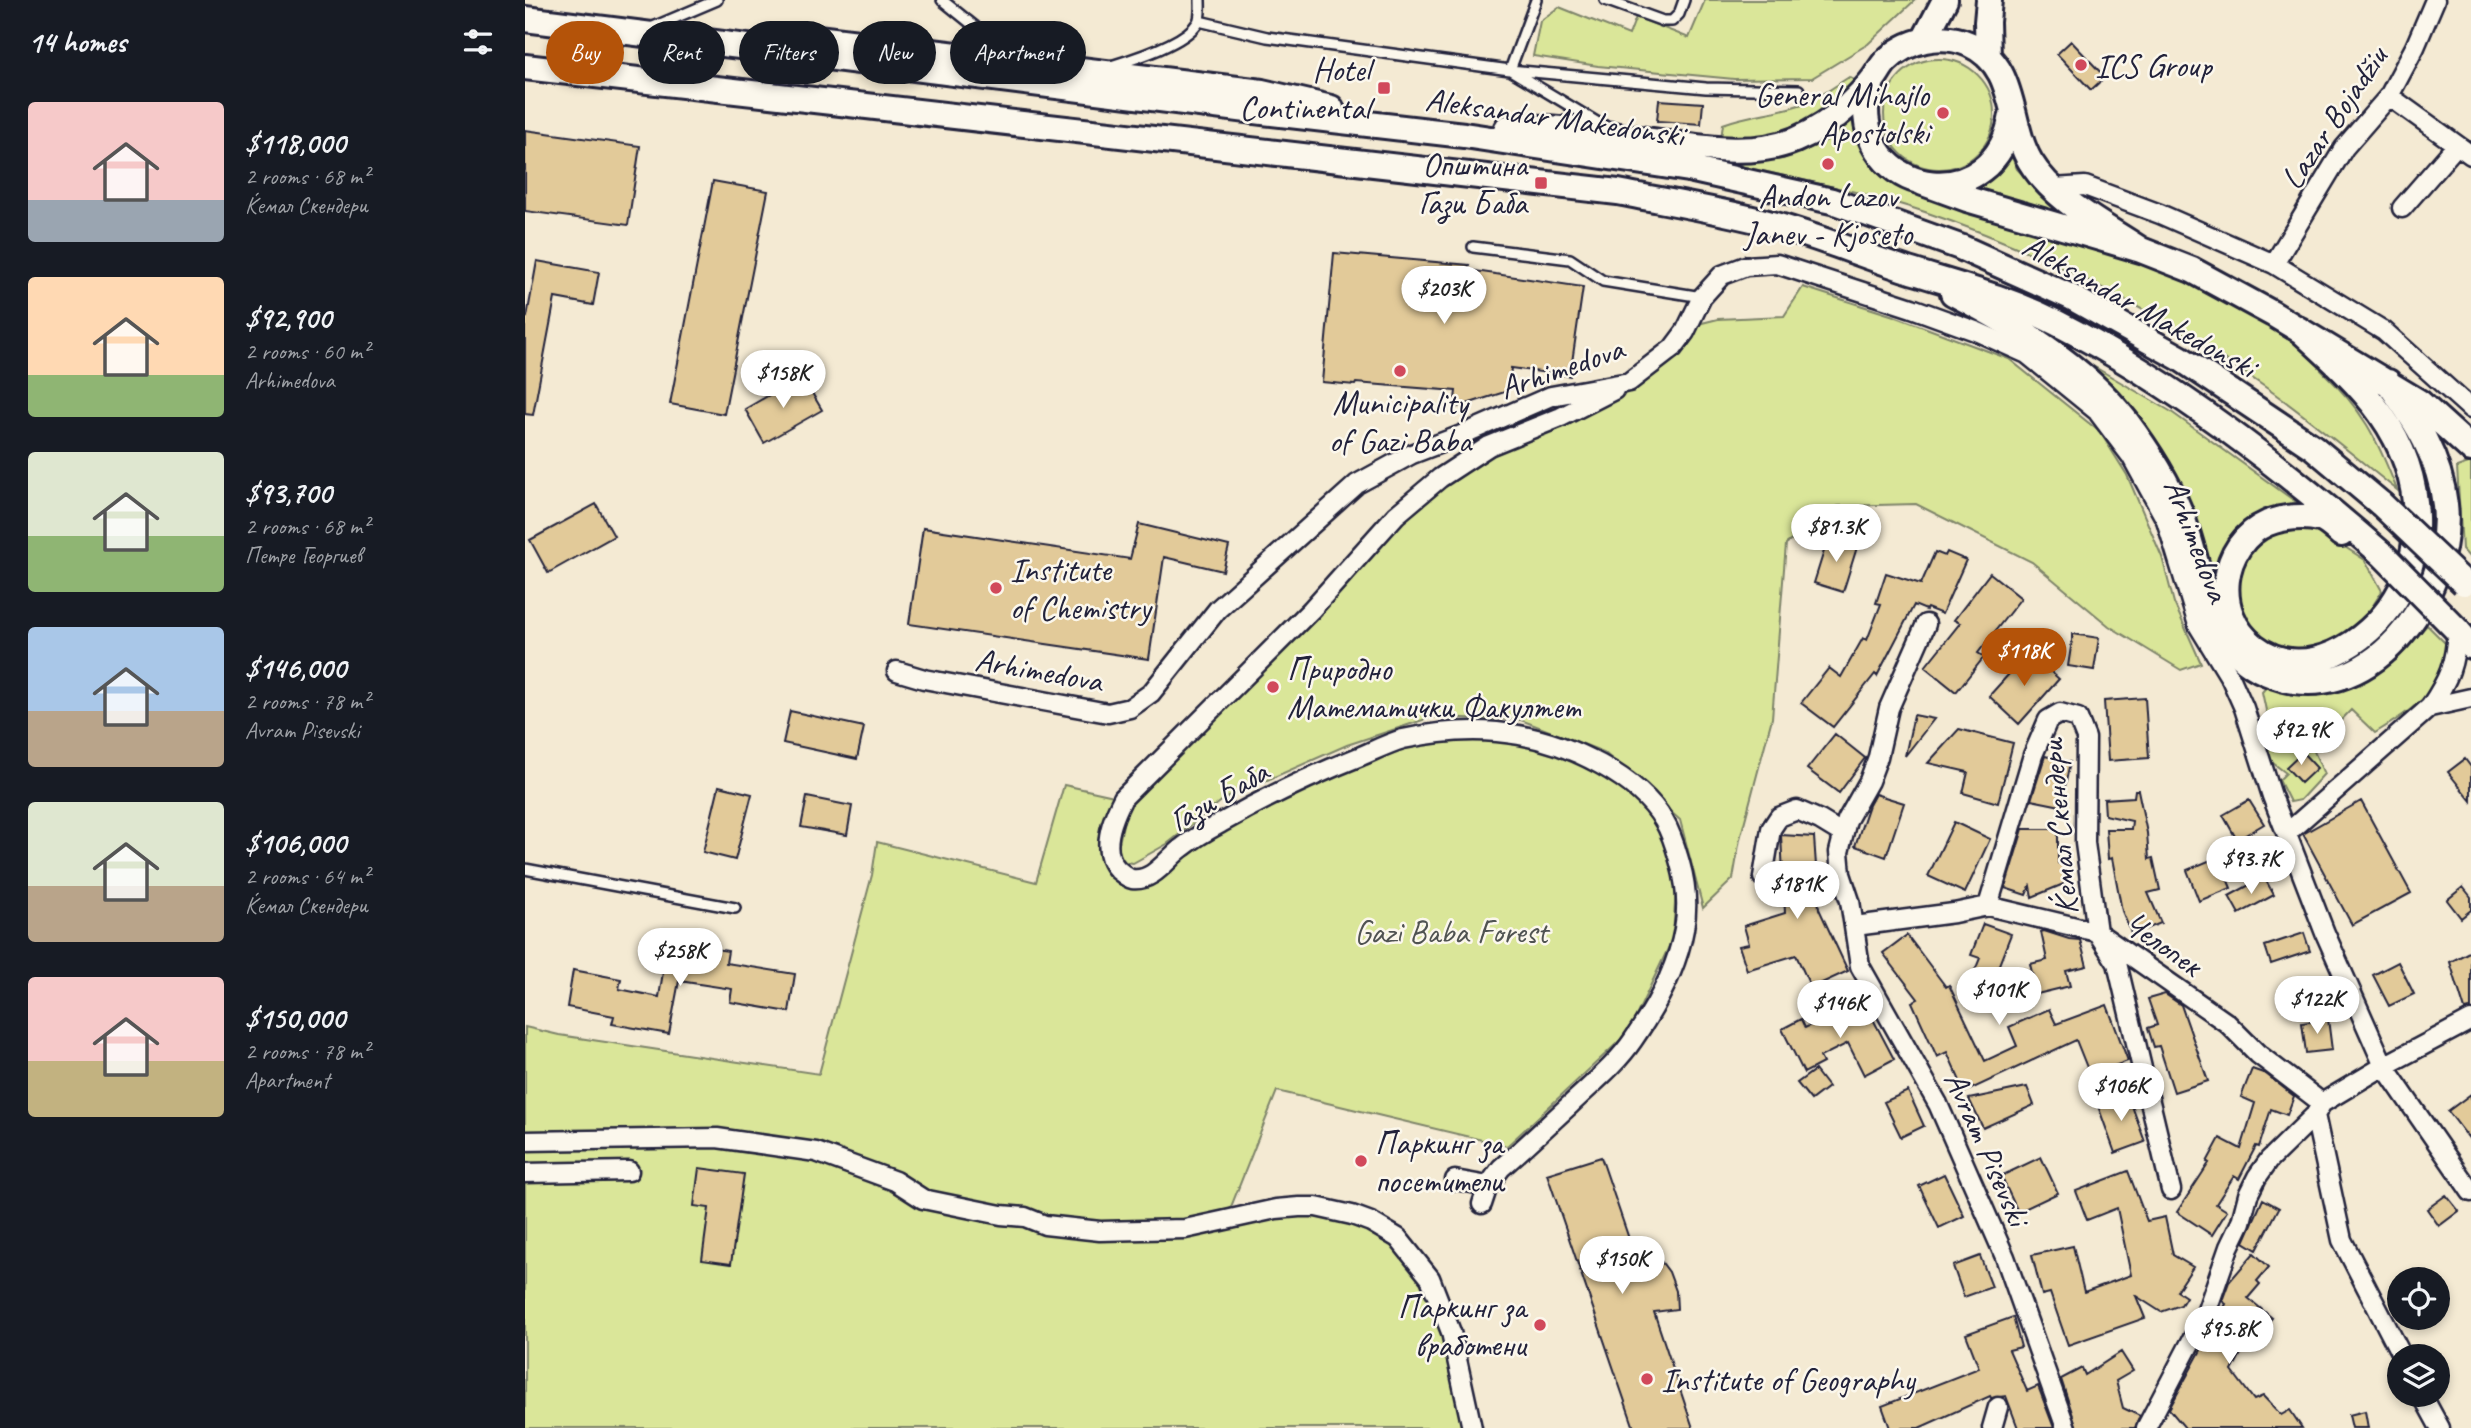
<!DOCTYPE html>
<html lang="en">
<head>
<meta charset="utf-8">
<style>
  :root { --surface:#171b24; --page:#20242c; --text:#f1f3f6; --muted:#9ea1a6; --accent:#b45309 }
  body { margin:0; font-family:Caveat,sans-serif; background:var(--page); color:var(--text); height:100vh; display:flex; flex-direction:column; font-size:26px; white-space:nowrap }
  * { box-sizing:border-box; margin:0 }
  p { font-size:23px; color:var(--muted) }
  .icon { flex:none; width:38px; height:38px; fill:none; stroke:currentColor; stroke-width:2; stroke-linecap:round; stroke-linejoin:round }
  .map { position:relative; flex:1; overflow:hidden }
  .details { display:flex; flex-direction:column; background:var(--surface); width:525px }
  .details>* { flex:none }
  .banner { position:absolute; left:21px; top:21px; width:665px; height:63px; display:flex; gap:14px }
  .fabs { position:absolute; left:1862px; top:1267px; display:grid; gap:14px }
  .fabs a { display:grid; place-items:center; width:63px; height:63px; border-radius:50%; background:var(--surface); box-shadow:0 4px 10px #0003; font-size:35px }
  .price { position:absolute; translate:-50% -60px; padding:0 16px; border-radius:24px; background:#fff; color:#222; font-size:23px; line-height:46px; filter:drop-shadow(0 2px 4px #0008) }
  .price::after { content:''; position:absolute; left:50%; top:42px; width:21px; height:16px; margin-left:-10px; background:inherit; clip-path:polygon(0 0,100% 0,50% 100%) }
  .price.active { background:var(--accent); color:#fff }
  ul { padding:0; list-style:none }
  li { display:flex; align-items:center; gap:21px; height:175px; padding:0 28px }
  li span { display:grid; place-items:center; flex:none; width:196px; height:140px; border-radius:7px; color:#555 }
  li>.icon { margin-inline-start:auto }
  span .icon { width:84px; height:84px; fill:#fffc; stroke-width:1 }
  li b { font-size:30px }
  h2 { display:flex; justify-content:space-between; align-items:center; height:84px; padding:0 28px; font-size:30px }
  .chip { padding:0 24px; border-radius:32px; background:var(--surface); box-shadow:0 4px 10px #0003; font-size:24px; line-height:63px }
  .chip.active { background:var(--accent); color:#fff }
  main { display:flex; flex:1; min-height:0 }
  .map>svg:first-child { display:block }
</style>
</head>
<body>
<main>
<section class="details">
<h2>14 homes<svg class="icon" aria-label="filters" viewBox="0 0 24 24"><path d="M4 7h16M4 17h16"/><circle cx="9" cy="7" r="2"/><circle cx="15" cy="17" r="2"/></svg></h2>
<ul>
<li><span style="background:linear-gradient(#f6c9c9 70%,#9aa5b1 0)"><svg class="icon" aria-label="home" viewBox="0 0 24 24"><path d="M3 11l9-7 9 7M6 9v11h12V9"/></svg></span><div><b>$118,000</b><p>2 rooms · 68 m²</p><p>Ќемал Скендери</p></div></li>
<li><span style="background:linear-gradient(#ffd9b3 70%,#8fb573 0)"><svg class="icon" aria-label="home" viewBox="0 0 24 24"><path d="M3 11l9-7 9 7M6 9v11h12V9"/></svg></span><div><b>$92,900</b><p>2 rooms · 60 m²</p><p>Arhimedova</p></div></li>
<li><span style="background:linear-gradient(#dfe7d0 60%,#8fb573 0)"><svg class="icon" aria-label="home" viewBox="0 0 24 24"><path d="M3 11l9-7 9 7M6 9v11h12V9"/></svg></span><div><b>$93,700</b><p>2 rooms · 68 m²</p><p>Петре Георгиев</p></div></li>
<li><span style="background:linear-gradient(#a9c7e8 60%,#b9a48a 0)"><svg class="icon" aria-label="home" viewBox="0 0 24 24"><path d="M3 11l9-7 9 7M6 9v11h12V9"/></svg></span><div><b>$146,000</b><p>2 rooms · 78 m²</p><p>Avram Pisevski</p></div></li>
<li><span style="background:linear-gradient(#dfe7d0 60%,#b9a48a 0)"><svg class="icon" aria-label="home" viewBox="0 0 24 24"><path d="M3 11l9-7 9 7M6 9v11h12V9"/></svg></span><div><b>$106,000</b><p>2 rooms · 64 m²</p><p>Ќемал Скендери</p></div></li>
<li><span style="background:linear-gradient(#f6c9c9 60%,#c2b280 0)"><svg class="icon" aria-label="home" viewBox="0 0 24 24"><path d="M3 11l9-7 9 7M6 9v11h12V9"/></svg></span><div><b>$150,000</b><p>2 rooms · 78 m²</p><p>Apartment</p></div></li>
</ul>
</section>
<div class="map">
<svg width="1946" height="1428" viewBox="0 0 1946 1428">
  <rect width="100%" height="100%" fill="#f4ead3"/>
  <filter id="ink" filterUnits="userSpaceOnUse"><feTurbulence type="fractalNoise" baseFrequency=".0143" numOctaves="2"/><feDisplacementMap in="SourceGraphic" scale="14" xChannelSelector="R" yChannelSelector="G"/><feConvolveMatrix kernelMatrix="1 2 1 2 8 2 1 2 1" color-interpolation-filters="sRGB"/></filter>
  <g filter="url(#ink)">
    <path fill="#dae699" stroke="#7e846a" stroke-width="2" d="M1180,0H1390L1343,44L1287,78L1209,79L1073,66L1008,56L1015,21L1034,7L1104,35L1111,17L1164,38Z
      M1359 114a55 55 0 1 1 110 0a55 55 0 1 1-110 0Z
      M1324,77L1329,80L1312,102L1271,129L1225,140L1196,139L1198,124C1225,114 1254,113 1280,103C1296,97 1310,86 1324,77Z
      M1327,120L1337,150L1342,158L1350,169L1378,189L1474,211L1639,268L1776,343L1799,364L1796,370C1838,410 1851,436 1872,490C1829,456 1787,420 1743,389C1638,315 1521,253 1400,212C1340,192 1277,180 1215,166V163L1258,159L1300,141Z
      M1487,157L1492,169L1516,194L1546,218L1449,189L1468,177Z
      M1278,287L1369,316L1484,359L1575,432L1602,475L1637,557L1649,603L1676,663L1656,670L1584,626L1507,562L1391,504L1313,506L1261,544L1247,718L1215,839L1208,879L1178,908L1155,820L1079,752L996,720L907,717L822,745L699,799L642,844L608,863L600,862L592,853L602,805L889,509L939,470L987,441L1102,393L1136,368L1173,324L1193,319L1259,316Z
      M1568,366L1645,411L1778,507L1723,524L1690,585L1654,487L1629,437L1591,392L1564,369Z
      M1946,462V559L1937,549L1932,467Z
      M1787,526L1840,560L1857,591L1834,628L1811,646L1773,651L1736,640L1720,623L1707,568L1736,533Z
      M1902,625L1921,644C1920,656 1921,668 1915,678C1900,702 1873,719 1850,733L1826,710L1788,749L1799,774L1775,800L1765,802L1754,780L1761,773L1748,763L1737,745L1747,738L1737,692L1745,683L1827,681L1871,660Z
      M985,735L1091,775L1137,820L1152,868L1148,938L1103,1033L982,1146L752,1091L704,1212L751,1209L846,1222L905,1278L947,1428H0V1027L34,1035L294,1074L347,875L352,842L511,882L539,785L598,798L583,848L607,879L656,847L877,740Z"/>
    <path fill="#e2ca99" stroke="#22223b" stroke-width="2" d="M1546,41L1580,77L1566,90L1532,54Z
      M1134,100L1178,103L1176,124L1132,121Z
      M0,130L115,146L103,225L0,211Z
      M188,181L243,191L199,414L145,404Z
      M809,253L944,265L943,270L1058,287L1045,376L986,368L983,391L929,408L931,391L831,383L830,385L797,382Z
      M12,261L74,272L68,305L30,298L8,415L0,414V316L2,317Z
      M277,376L297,410L239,443L220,409Z
      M71,504L89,536L23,573L5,540Z
      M614,524L704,546L698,571L639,557L624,659L384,624L398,528L605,559Z
      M1304,535L1333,544L1318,592L1289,583Z
      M1410,552L1420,556L1422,552L1441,560L1417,614L1402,608L1401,610L1389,605L1352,676L1350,674L1308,727L1276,703L1304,668L1316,677L1338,638L1342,640L1356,604L1351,603L1361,573L1396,584Z
      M1465,573L1496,598L1453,653L1459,657L1431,692L1400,667L1435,623L1429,620Z
      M1548,634L1574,638L1569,670L1543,666Z
      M1504,652L1534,679L1494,724L1464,696Z
      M1620,698L1624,758L1583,761L1579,701Z
      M265,711L339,727L332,759L258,743Z
      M1389,715L1409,719L1380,756Z
      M1434,729L1488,743L1473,803L1438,793L1443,772L1403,763Z
      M1310,734L1340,758L1314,793L1282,769Z
      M1777,752L1792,768L1776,783L1761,767Z
      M1520,756L1545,762L1536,806L1506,800Z
      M1940,759L1946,767V801L1923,772Z
      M194,786L227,794L210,860L178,852Z
      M1610,790H1613L1622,833L1624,859L1628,858L1635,890L1623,893L1636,923L1607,935L1597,911L1587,858L1583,859L1581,829H1606L1607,821L1580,815L1579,799L1609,797Z
      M1350,794L1379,803L1361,857L1330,846L1344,805Z
      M282,797L327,806L322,835L276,827Z
      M1724,800L1739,824L1712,840L1698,815Z
      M1836,801L1886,893L1827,925L1778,834Z
      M1429,822L1465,839L1440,893L1403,876Z
      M1498,829H1533V863L1541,866V883L1507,897L1505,886L1501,895L1480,888Z
      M1256,835L1289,837L1294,909L1323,971L1286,988L1271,955L1222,970L1214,946L1224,944L1219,926L1260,913Z
      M1693,857L1706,888L1674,901L1662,870Z
      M1739,877L1749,895L1714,914L1704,896Z
      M1938,887L1946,897V910L1936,918L1922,900Z
      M1458,924L1486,934L1468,980L1449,973L1455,958L1446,955Z
      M1519,931L1544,939L1555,940L1562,966L1541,971L1545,986L1512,994L1505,964L1522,960L1516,932Z
      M1779,933L1785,951L1746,964L1740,946Z
      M1382,935L1421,987L1424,985L1460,1061L1492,1046L1484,1027L1524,1009L1531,1024L1582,1005L1603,1061L1565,1075L1551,1040L1440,1092L1422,1052L1412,1057L1387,1002L1393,999L1358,953Z
      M143,941L203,951L201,963L270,974L264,1012L205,1002L207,989L154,981L144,1034L87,1024L89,1016L42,1007L48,970L96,979L94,989L134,997Z
      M1946,951V1009L1940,1010L1925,962Z
      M1873,962L1889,994L1864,1006L1848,975Z
      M1640,994L1656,1005L1683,1081L1649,1092L1634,1046L1629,1047L1623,1028L1632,1025L1623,999Z
      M1339,1002L1369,1059L1339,1075L1323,1043L1295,1057L1298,1063L1279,1073L1257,1029L1276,1019L1280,1028L1298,1019L1299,1022Z
      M1803,1019L1807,1050L1781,1053L1777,1023Z
      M1727,1069L1741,1074L1769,1096L1762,1115L1746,1109L1734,1147L1731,1146L1714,1179L1709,1176L1691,1204L1702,1211L1687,1235L1652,1212L1684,1163L1682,1162L1695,1138L1716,1149L1730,1103L1716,1097Z
      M1290,1070L1303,1087L1286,1100L1272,1083Z
      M1502,1087L1509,1105L1458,1128L1444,1099Z
      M1383,1091L1399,1126L1376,1137L1359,1102Z
      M1602,1092L1620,1142L1590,1153L1572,1103Z
      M1946,1094V1141L1923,1111Z
      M1076,1157L1114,1268L1135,1260L1144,1272L1151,1291L1152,1309L1129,1312L1168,1428H1109L1022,1174Z
      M1516,1157L1533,1193L1493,1212L1476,1176Z
      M174,1168L219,1174L206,1264L177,1260L184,1208L169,1206Z
      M1603,1171L1622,1221L1640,1217L1648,1255L1668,1267L1652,1291L1661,1297L1656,1305L1636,1312L1611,1296L1620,1318L1543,1345L1525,1293L1517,1295L1507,1255L1548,1246L1559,1292L1606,1275L1592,1208L1562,1220L1551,1191Z
      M1419,1174L1439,1216L1414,1228L1394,1186Z
      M1921,1195L1934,1211L1914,1226L1902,1209Z
      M1738,1199L1754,1208L1732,1250L1719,1242Z
      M1729,1253L1744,1267L1732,1281L1735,1284L1723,1298L1747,1318L1732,1336L1727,1332L1707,1371L1729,1400L1738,1396L1756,1415L1765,1410L1777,1428H1660L1644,1409L1701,1304L1697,1301L1704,1282Z
      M1455,1256L1467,1287L1439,1297L1428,1266Z
      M1488,1317L1496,1347L1484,1350L1502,1391L1513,1386L1529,1428H1493L1481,1396L1466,1398L1465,1396L1394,1428H1365L1357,1406L1454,1368L1441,1334Z
      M1596,1352L1608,1371L1591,1381L1598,1408L1615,1416L1610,1428H1552L1536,1379L1557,1368L1560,1375Z
      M1840,1411L1843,1428H1827L1824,1415Z"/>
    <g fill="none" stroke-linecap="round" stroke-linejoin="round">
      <g stroke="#22223b" stroke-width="14">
        <path id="lane" d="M417,0L484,54
          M1011,0L985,70L1075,124
          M1080,0L1138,21H1147L1154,14L1159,0
          M674,21L742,37L985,70L1181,88L1274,90
          M126,28L192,0
          M586,66C609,59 661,43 673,22C676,16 675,6 675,0
          M948,247L1045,259L1078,281L1177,297
          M0,869L210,908"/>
      </g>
      <g stroke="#22223b" stroke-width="23">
        <path id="street" d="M1864,96L1946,155
          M1528,188L1560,186L1635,214L1749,264L1859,331L1946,409
          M1877,208L1931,146
          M1749,264L1819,148L1864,96L1890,47L1910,0
          M1401,624L1364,708L1353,757L1344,781L1322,820L1314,852L1316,874L1325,901L1335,966L1413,1104L1480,1257L1541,1428
          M372,671L399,679L583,713L605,708L626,693L693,609L832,484L887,454L934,436L1026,396L1104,382L1148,348L1160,332L1177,297L1197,275L1221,266L1252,264L1387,308L1453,332L1502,354L1572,411L1606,456L1641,520L1673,625L1706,679L1719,708L1747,796L1800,933L1859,1066L1946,1192
          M1905,707L1946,698
          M1762,833L1905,707C1924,679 1930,664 1932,630
          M1238,877L1246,829L1254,817L1272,810L1295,820L1318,834
          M1463,906L1508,755L1523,720L1535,713L1553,718L1561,738L1560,843L1572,932L1592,963L1646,1190
          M1330,926L1429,913L1463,906L1572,932L1702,1023L1733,1054L1797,1103
          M1790,1115L1817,1240L1877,1356
          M0,1141L192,1138L291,1152L370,1181L398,1199L476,1215L500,1217L520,1225L575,1231L660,1229L751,1209L774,1207H791L827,1215L846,1222L873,1238L905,1278L926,1332L947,1428
          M0,1173L104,1171
          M930,1180L963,1186
          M957,1204L963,1186L976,1168C1000,1147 1023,1125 1046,1104C1068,1083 1091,1065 1108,1040C1131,1007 1152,969 1159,929C1163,908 1161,884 1155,863C1151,849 1147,834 1139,821C1113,776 1044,744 994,735C957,728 915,731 878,739C864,743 850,750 836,756C788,775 741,797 696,823C683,830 669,838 658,847C643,857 629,882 607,879C602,878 597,873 593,870C574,851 587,819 598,798L786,610L871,515L915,478L964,446L1036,417L1089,390
          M1897,1395L1915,1428
          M1467,1428L1473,1407
          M1621,1428L1681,1313L1704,1247L1716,1222L1723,1195L1732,1177L1744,1160L1790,1115L1797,1103L1859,1066L1946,1020"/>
      </g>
      <g stroke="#22223b" stroke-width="30">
        <path id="secondary" d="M0,19L738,112L939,135L1164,169L1307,201L1435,247L1546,297L1655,358L1788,447L1856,504
          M284,37L737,92L806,108
          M1399,40L1420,0
          M1463,57L1462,22L1464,0
          M0,67L1093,192C1143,202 1194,210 1243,223C1290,235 1336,255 1383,270C1435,286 1483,298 1532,323C1649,383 1759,469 1858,555
          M1347,81C1345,90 1341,99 1341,108C1340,198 1470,217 1487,115
          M982,128C1032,125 1085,135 1135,142C1178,148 1228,157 1270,140C1289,132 1309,119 1324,105C1332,97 1342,88 1349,78C1353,73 1356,66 1361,61C1382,40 1416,32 1444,44C1493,66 1482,122 1505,161C1529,201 1579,225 1616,250
          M1398,183L1442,199L1616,250L1667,270L1748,314L1894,402L1946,449
          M1428,293C1491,326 1557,364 1601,421C1622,449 1642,480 1655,512C1678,568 1678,646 1742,673C1842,716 1930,595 1920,505C1915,457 1890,420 1863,382
          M1775,330C1833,383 1889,432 1891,517C1892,544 1886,574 1871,598C1844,643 1779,685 1729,646C1687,614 1694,544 1743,523C1758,517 1779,515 1795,519C1802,521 1810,529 1816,534
          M1932,630L1946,646"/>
      </g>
      <use href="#lane" stroke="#fbf7ec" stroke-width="9"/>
      <use href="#street" stroke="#fbf7ec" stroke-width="18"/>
      <use href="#secondary" stroke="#fbf7ec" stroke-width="24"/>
      <g stroke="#22223b" stroke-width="30" stroke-linecap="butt">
        <path id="secondary-bridge" d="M1856,504L1939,583
          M1858,555L1932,630"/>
      </g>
      <use href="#secondary-bridge" stroke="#fbf7ec" stroke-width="24"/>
    </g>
  </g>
  <g fill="#d1495b" stroke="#fbf7ec" stroke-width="2.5">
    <circle cx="1556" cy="65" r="7"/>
    <rect x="852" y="81" width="14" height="14" rx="3.5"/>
    <circle cx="1418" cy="113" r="7"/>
    <circle cx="1303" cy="164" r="7"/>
    <rect x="1009" y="176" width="14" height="14" rx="3.5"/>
    <circle cx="875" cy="371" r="7"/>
    <circle cx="471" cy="588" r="7"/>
    <circle cx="748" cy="687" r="7"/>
    <circle cx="836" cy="1161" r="7"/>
    <circle cx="1015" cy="1325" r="7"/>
    <circle cx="1122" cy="1379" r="7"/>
  </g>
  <g text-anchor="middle" stroke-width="5" stroke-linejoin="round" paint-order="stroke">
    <g font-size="33" fill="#22223b" stroke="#fbf7ec" text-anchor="start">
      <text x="1570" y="77">ICS Group</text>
      <text x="845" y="81" text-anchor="end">Hotel<tspan x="845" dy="38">Continental</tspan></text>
      <text x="1404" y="106" text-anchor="end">General Mihajlo<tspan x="1404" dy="38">Apostolski</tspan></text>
      <text x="1002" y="176" text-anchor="end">Општина<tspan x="1002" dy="38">Гази Баба</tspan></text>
      <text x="1303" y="207" text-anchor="middle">Andon Lazov<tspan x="1303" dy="38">Janev - Kjoseto</tspan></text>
      <text x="875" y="414" text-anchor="middle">Municipality<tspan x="875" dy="38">of Gazi Baba</tspan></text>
      <text x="485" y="581">Institute<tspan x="485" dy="38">of Chemistry</tspan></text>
      <text x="762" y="680">Природно<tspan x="762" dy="38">Математички Факултет</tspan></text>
      <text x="850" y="1154">Паркинг за<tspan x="850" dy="38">посетители</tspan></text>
      <text x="1001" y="1318" text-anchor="end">Паркинг за<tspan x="1001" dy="38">вработени</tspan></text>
      <text x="1136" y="1391">Institute of Geography</text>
    </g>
    <g font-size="33" fill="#22223b" stroke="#fbf7ec">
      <text transform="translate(1030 116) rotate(8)" y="12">Aleksandar Makedonski</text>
      <text transform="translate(1808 117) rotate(-56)" y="12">Lazar Bojadžiu</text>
      <text transform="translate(1615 305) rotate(29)" y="12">Aleksandar Makedonski</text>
      <text transform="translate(1036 367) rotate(-19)" y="12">Arhimedova</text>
      <text transform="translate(1673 540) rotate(69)" y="12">Arhimedova</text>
      <text transform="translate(514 669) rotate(10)" y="12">Arhimedova</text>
      <text transform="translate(693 795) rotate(-30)" y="12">Гази Баба</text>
      <text transform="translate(1533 827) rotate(-95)" y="12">Ќемал Скендери</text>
      <text transform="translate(1639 943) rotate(35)" y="12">Челопек</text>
      <text transform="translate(1463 1148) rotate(66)" y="12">Avram Pisevski</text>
    </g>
    <g font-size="33" fill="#505352" stroke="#fbf7ec">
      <text x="926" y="943">Gazi Baba Forest</text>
    </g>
  </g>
</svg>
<div class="fabs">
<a><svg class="icon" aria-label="locate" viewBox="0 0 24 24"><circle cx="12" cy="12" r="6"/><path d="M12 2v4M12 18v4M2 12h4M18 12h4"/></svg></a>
<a><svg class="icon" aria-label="layers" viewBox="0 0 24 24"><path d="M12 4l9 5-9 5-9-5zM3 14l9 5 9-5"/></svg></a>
</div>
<b class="price" style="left:919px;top:326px">$203K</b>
<b class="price" style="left:258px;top:410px">$158K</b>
<b class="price" style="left:1311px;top:564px">$81.3K</b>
<b class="price active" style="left:1499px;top:688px">$118K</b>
<b class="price" style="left:1776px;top:767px">$92.9K</b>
<b class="price" style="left:1726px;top:896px">$93.7K</b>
<b class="price" style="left:1272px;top:921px">$181K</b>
<b class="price" style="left:155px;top:988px">$258K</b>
<b class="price" style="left:1474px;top:1027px">$101K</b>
<b class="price" style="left:1792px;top:1036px">$122K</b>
<b class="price" style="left:1315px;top:1040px">$146K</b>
<b class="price" style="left:1596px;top:1123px">$106K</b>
<b class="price" style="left:1097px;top:1296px">$150K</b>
<b class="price" style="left:1704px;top:1366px">$95.8K</b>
<div class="banner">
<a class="chip active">Buy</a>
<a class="chip">Rent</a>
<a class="chip">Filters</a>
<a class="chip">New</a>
<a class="chip">Apartment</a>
</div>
</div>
</main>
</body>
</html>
